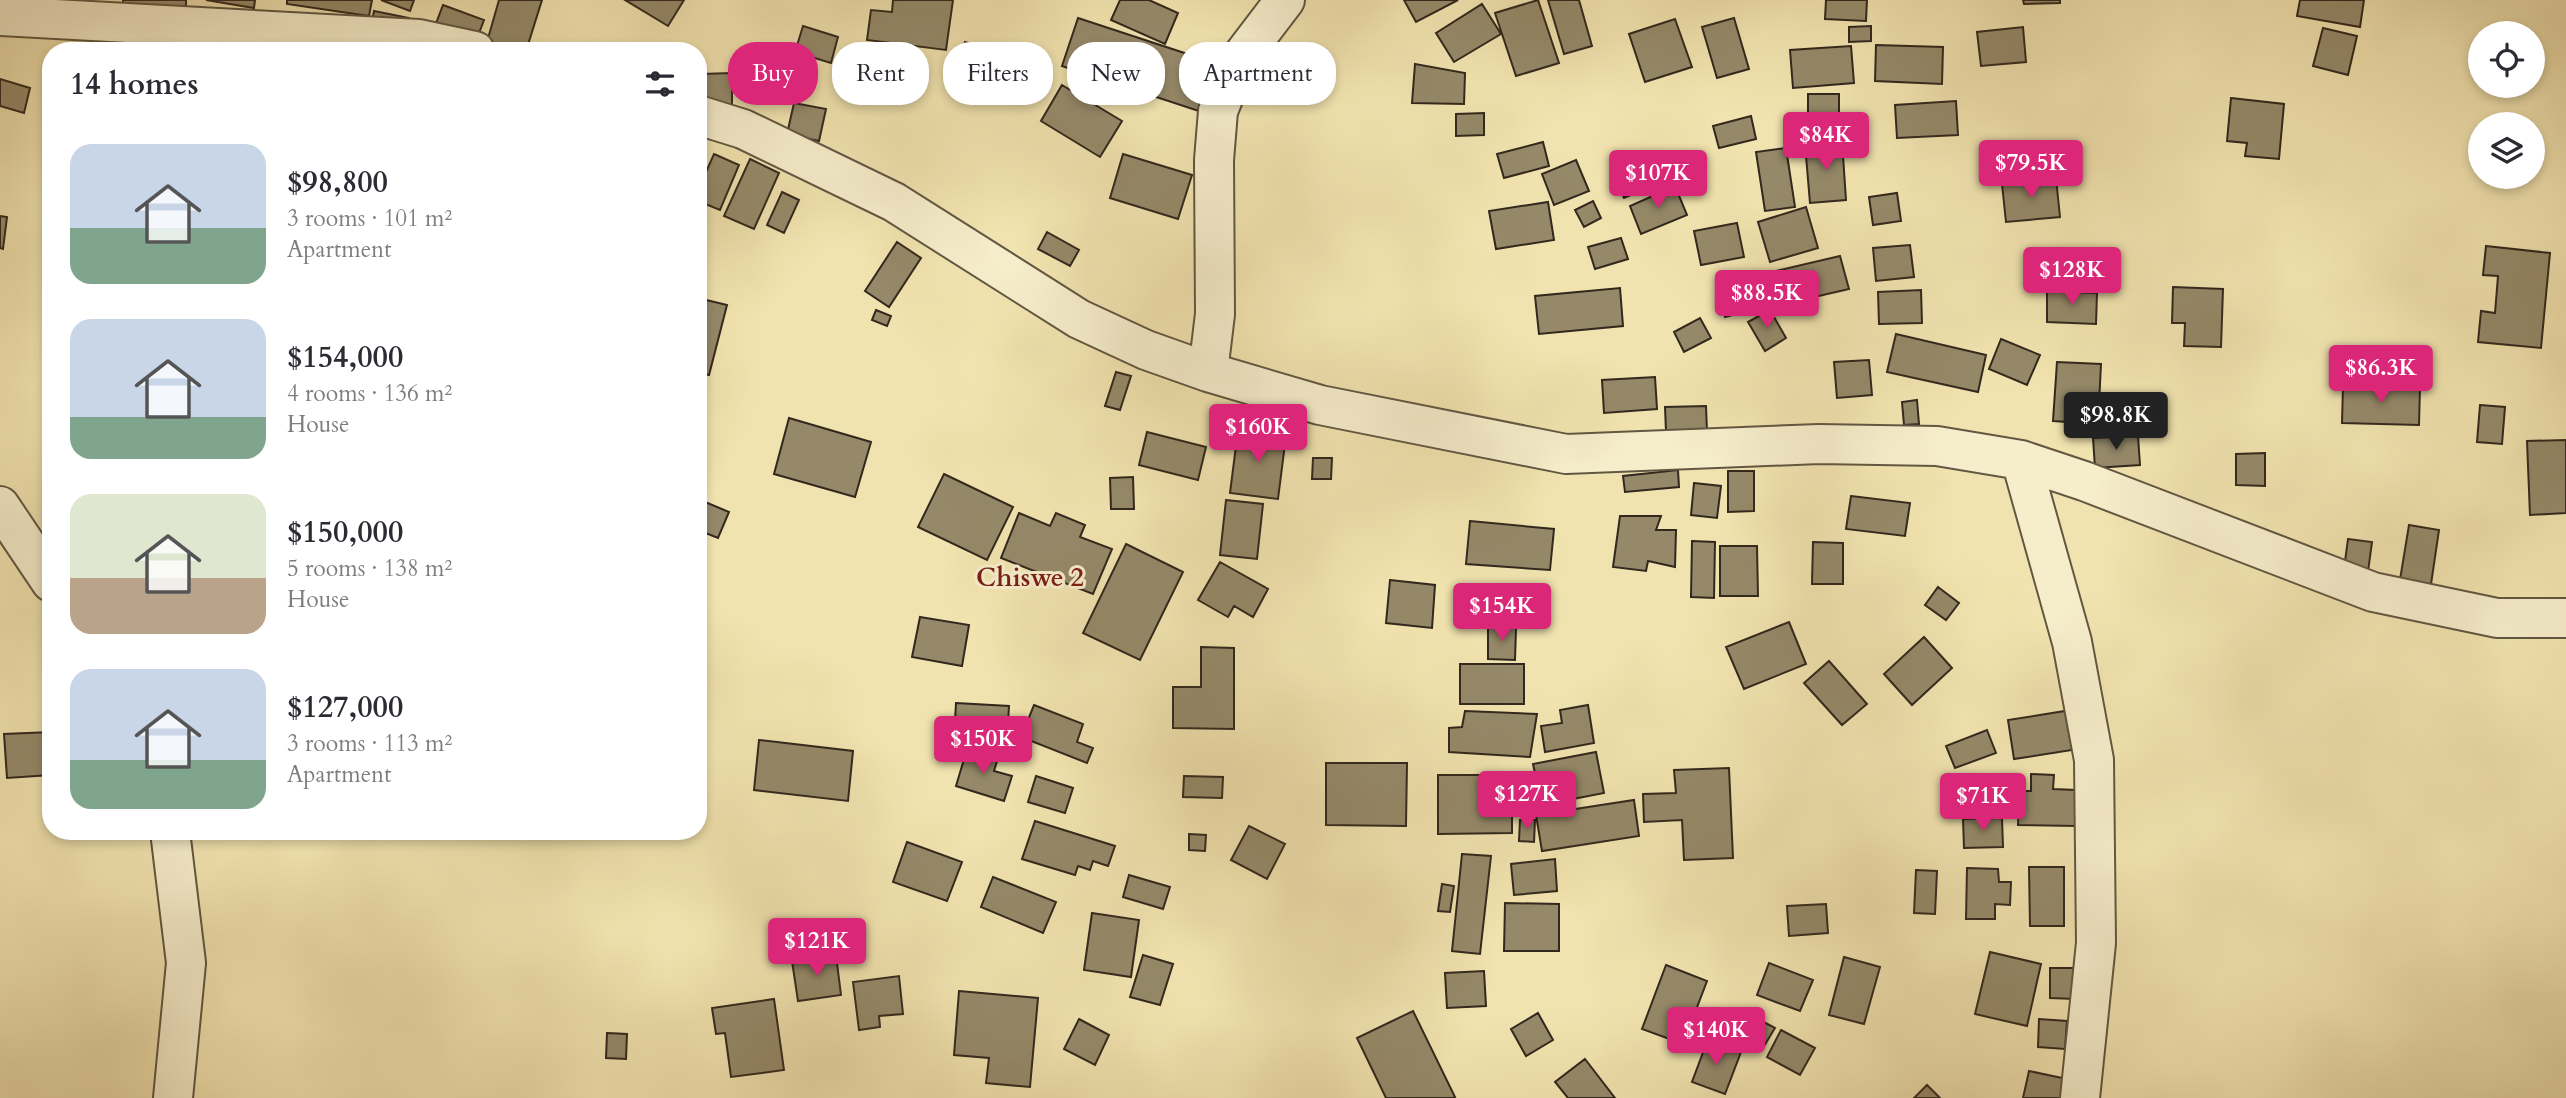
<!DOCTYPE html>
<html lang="en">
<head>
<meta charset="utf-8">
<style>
  :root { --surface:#fff; --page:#f7f7f7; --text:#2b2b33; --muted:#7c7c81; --accent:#db2777 }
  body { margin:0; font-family:Cardo,serif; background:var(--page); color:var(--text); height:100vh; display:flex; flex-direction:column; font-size:26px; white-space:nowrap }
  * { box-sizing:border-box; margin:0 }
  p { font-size:23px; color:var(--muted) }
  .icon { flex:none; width:38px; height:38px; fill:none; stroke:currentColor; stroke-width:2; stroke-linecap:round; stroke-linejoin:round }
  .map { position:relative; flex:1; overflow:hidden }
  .sheet { position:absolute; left:42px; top:42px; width:665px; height:798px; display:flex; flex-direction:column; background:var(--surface); border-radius:28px; box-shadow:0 4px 10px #0003 }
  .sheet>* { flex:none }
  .top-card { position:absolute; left:728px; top:42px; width:665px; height:63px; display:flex; gap:14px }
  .fabs { position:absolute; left:2468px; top:21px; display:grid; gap:14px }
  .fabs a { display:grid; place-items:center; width:77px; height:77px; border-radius:50%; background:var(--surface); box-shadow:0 4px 10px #0003; font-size:35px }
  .price { position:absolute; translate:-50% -60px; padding:0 16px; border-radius:7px; background:var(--accent); color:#fff; font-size:23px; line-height:46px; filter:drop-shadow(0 2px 4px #0008) }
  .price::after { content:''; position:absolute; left:50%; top:42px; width:21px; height:16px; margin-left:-10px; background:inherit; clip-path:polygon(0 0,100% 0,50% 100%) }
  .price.current { background:#222; color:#fff }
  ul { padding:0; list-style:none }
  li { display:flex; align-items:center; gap:21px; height:175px; padding:0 28px }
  li span { display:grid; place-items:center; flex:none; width:196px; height:140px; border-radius:21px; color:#555 }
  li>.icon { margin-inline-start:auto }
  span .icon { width:84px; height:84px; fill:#fffc; stroke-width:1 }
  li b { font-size:30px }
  h2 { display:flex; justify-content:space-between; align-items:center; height:84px; padding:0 28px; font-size:30px }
  .tag { padding:0 24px; border-radius:28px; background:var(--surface); box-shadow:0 4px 10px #0003; font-size:24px; line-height:63px }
  .tag.current { background:var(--accent); color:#fff }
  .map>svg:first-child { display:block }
</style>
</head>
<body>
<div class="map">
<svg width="2566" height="1098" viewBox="0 0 2566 1098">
  <rect width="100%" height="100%" fill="#f1e3af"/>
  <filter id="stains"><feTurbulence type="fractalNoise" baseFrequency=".00286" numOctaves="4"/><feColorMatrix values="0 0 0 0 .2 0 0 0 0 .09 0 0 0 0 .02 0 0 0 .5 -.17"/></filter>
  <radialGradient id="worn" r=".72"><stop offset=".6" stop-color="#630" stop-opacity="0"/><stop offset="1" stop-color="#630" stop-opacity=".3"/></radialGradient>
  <path fill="#958969" stroke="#32281d" stroke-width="2" d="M123,0H186V11L123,13Z
    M206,0H255L254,8Z
    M287,0H372L369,16L287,4Z
    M381,0H414L410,11Z
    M499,0H542L526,51L487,42Z
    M625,0H684L668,26Z
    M893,0H953L946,50L867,40L871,10L892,12Z
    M1120,0H1149L1178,13L1165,44L1111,20Z
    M1404,0H1458L1416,22Z
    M1538,0L1559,63L1516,76L1495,13Z
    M1548,0H1579L1592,46L1564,54Z
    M1826,0H1867L1866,21L1825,19Z
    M2023,0H2060V3L2024,4Z
    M2300,0H2364L2360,27L2297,16Z
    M1482,4L1501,34L1454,62L1436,33Z
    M443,5L484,20L476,41L435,26Z
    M374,11L409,18L405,38L370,31Z
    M1078,18L1227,67L1211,115L1062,66Z
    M1734,18L1749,69L1717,78L1702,27Z
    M1675,19L1692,67L1645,82L1629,34Z
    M803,26L838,37L831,63L795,52Z
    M1871,26V41L1849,42V27Z
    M2023,27L2026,62L1981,66L1977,32Z
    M2323,28L2357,36L2348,75L2313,66Z
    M965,42L1022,60L1013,91L955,74Z
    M1876,45L1943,47L1942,84L1875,81Z
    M1851,46L1854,83L1793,88L1790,50Z
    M1415,64L1465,73L1464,104L1412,103Z
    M732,73V116L701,117V74Z
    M0,79L30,88L24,113L0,106Z
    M1062,85L1122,121L1100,157L1041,121Z
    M1808,94H1839V116L1808,115Z
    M2231,98L2284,104L2279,159L2245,156L2247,143L2227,141Z
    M1956,101L1958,135L1897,138L1895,105Z
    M794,103L826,109L819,141L787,134Z
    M1484,113V135L1456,136V114Z
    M1751,116L1756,139L1719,148L1713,126Z
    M1842,141L1846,200L1810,203L1805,144Z
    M1543,142L1549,166L1504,178L1497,154Z
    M1786,148L1795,207L1765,211L1756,152Z
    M1662,153L1673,177L1624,198L1613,173Z
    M714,154L739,165L720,210L698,201V190Z
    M1123,154L1192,175L1178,219L1110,198Z
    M750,159L779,173L754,229L724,216Z
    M1576,160L1589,191L1554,205L1542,174Z
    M2056,178L2060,217L2006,222L2002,184Z
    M1675,186L1687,215L1641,234L1630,206Z
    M782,192L799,200L784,233L767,225Z
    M1897,193L1901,221L1873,225L1869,197Z
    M1593,201L1601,218L1584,227L1575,210Z
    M1548,202L1554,240L1496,249L1489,211Z
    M1806,207L1818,248L1770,262L1758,222Z
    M0,216L7,217L3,249L0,248Z
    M1737,223L1744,257L1701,265L1694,231Z
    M1047,232L1079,250L1070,266L1038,249Z
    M1621,238L1628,259L1595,269L1588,247Z
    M897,242L921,258L889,307L865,291Z
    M1910,245L1914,277L1876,281L1873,248Z
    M2486,246L2550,253L2541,348L2478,342L2481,311L2495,313L2498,276L2483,275Z
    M2052,252H2100V281L2052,280Z
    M1840,256L1849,289L1784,304L1776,271Z
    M1762,275L1770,305L1725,317L1717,288Z
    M2173,287L2223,289L2221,347L2184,346L2185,323H2172Z
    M1620,288L1623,326L1539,334L1535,296Z
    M1921,290L1922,323L1879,324L1878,292Z
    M2047,291L2097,293L2096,324L2047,322Z
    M698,298L727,305L709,375L698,373Z
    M876,310L891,316L887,326L872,320Z
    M1770,310L1786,338L1765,351L1748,322Z
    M1700,318L1711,338L1684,352L1674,332Z
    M1896,334L1986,355L1978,392L1887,372Z
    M2001,339L2040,355L2027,385L1989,369Z
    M1869,360L1872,395L1837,398L1834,362Z
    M2057,362L2101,364L2098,424L2053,421Z
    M1116,372L1131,376L1120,410L1105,406Z
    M1655,377L1657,409L1604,413L1602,380Z
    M2343,385L2420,387L2419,425L2342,423Z
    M1917,400L1919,424L1904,425L1902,402Z
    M2480,405L2505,407L2502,444L2477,442Z
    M1706,406L1707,431L1666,432L1665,407Z
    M789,418L871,442L855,497L774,474Z
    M1238,430L1286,436L1278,499L1230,493Z
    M1147,432L1206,447L1198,480L1139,465Z
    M2138,436L2140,465L2095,468L2093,438Z
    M2566,440V513L2530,515L2527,441Z
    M2265,453V486L2236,485V454Z
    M1313,458H1332L1331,479H1312Z
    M1678,470L1679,487L1625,492L1623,476Z
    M1728,471H1754V511L1728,512Z
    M944,474L1013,507L987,560L918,527Z
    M1133,477L1134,509H1111L1110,478Z
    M1694,483L1721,486L1717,518L1691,515Z
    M1851,496L1910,503L1905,536L1846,529Z
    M698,499L729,512L718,538L698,530Z
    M1226,500L1263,504L1257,559L1220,555Z
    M1019,513L1050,526L1056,513L1085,525L1080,537L1112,549L1093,594L1001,558Z
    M1620,516H1661L1656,530H1676L1675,567L1648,561L1646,571L1613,567Z
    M1470,521L1554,529L1550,570L1466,564Z
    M2409,525L2439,530L2430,591L2399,586Z
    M2348,539L2372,542L2368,572L2344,569Z
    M1692,541L1715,542L1714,598L1691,597Z
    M1813,542L1843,543V584H1812Z
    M1126,544L1183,572L1140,660L1083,633Z
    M1720,546H1757L1758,596H1720Z
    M1220,562L1268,589L1253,617L1234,606L1228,617L1198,600Z
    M1390,580L1435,585L1432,628L1386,623Z
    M1938,587L1959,603L1946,620L1925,605Z
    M920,617L969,625L962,666L912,657Z
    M1789,622L1806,664L1744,689L1726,647Z
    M1488,627L1516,628L1515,660L1488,659Z
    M1924,637L1952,668L1912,705L1884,674Z
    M1201,647L1234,648V729L1173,728V687H1201Z
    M1829,661L1867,704L1842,725L1804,683Z
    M1460,664H1524V704H1460Z
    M956,703L1009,706L1007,740L954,737Z
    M1034,705L1083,724L1077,742L1093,748L1087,763L1021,737Z
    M1588,705L1594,743L1545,752L1541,726L1562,723L1560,710Z
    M1465,711L1537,714L1530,757L1449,752V728L1462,727Z
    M2065,711L2072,750L2014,759L2008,720Z
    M1987,730L1996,753L1955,768L1946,746Z
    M51,732V775L7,778L4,734Z
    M759,740L853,751L848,801L754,790Z
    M967,749L998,758L994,771L1012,776L1004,801L956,786Z
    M1596,752L1604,793L1542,805L1533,764Z
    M1326,763H1407L1406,826L1326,825Z
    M1729,768L1733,858L1684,860L1682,820L1644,822L1643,794L1676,793L1674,770Z
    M2031,774L2054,775L2053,789L2076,790V826L2018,825L2019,791H2031Z
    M1438,775H1512V833L1438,834Z
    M1036,776L1073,788L1065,813L1028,802Z
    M1184,776L1223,777L1222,798L1183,797Z
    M1634,800L1639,836L1542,851L1536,815Z
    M2002,818L2003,847L1964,848L1963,819Z
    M1520,820H1535L1534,842L1519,841Z
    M1035,821L1115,846L1108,866L1093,861L1090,870L1078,866L1075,875L1022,859Z
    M1249,826L1285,844L1267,879L1231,860Z
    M1189,834L1206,835L1205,851L1189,850Z
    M907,842L962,862L947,901L893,882Z
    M1462,854L1491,856L1480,954L1452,951Z
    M1555,859L1557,891L1514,895L1511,864Z
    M2029,867H2064V926H2030Z
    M1967,868L1998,869L1999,882H2011L2010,905L1995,904V919H1966Z
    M1916,870L1937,871L1935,914L1914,913Z
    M1129,875L1170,887L1163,909L1123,897Z
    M993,877L1056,902L1043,933L981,907Z
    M1442,884L1454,886L1450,912L1438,911Z
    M1505,903L1559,904V951H1504Z
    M1826,904L1828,933L1789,936L1787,906Z
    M1092,913L1139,920L1131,977L1084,970Z
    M1990,952L2041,964L2027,1026L1975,1014Z
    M836,955L841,995L798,1001L792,961Z
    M1143,955L1173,964L1160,1005L1130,997Z
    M1844,957L1880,967L1864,1024L1829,1015Z
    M1769,963L1813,980L1800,1011L1757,995Z
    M1666,965L1707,981L1683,1044L1642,1029Z
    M2050,968H2075V999L2050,998Z
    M1484,971L1486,1006L1447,1008L1445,973Z
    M899,976L903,1014L879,1016L880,1027L859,1030L853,982Z
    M959,991L1038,998L1030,1087L986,1083L989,1058L954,1055Z
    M774,999L784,1070L731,1077L725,1033L716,1034L712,1008Z
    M1413,1011L1455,1097L1453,1098H1386L1357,1038Z
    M1745,1012L1775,1028L1763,1048L1734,1032Z
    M1538,1013L1553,1040L1526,1056L1511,1029Z
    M1079,1019L1109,1035L1095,1065L1064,1049Z
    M2039,1019L2067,1021L2065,1049L2038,1047Z
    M1781,1030L1815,1048L1800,1075L1767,1057Z
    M607,1033L627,1034L626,1059L606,1058Z
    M1708,1039L1741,1052L1725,1094L1692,1082Z
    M1585,1059L1615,1098H1568L1555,1082Z
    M2029,1071L2067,1079L2063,1098H2023Z
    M1927,1085L1940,1098H1914Z"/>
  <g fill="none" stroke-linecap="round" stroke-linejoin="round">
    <g stroke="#625742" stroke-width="42">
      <path id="minor" d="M0,16L419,39L475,51
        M698,115L743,129L894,202L1079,319L1146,350L1208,372L1320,405L1566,454L1819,444L1937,446L2021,460L2084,481L2373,592L2497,618H2566
        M1208,372L1215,314L1214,160L1218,111L1237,63L1285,0
        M2021,460L2072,642L2094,760L2096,943L2080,1098
        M0,506L51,582
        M170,831L186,963L173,1098"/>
    </g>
    <use href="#minor" stroke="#f6edcb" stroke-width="38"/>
  </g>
  <g text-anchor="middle" stroke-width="6" stroke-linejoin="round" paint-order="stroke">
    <g font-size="26" font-weight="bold" fill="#7a1f14" stroke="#f6edcb">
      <text x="1030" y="586">Chiswe 2</text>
    </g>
  </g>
  <rect width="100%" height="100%" filter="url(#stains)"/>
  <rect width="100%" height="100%" fill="url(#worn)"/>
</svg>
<div class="fabs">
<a><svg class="icon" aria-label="locate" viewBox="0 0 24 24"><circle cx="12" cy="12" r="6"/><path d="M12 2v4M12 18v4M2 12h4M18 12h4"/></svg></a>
<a><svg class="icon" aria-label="layers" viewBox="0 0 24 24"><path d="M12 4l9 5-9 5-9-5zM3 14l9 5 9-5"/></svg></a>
</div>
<b class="price" style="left:1826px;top:172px">$84K</b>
<b class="price" style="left:2031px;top:200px">$79.5K</b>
<b class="price" style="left:1658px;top:210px">$107K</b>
<b class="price" style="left:2072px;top:307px">$128K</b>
<b class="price" style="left:1767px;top:330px">$88.5K</b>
<b class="price" style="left:2381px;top:405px">$86.3K</b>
<b class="price current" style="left:2116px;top:452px">$98.8K</b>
<b class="price" style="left:1258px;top:464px">$160K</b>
<b class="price" style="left:1502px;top:643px">$154K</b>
<b class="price" style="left:983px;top:776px">$150K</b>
<b class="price" style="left:1527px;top:831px">$127K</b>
<b class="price" style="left:1983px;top:833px">$71K</b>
<b class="price" style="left:817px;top:978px">$121K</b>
<b class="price" style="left:1716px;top:1067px">$140K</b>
<div class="top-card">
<a class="tag current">Buy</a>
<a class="tag">Rent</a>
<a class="tag">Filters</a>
<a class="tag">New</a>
<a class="tag">Apartment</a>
</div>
<section class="sheet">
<h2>14 homes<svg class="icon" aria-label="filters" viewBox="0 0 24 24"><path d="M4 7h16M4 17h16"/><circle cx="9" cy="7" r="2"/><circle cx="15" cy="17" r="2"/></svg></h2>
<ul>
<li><span style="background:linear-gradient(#c9d6e8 60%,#7fa58c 0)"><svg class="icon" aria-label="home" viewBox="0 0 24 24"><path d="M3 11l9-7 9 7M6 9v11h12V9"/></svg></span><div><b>$98,800</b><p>3 rooms · 101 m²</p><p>Apartment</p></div></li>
<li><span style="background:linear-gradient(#c9d6e8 70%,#7fa58c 0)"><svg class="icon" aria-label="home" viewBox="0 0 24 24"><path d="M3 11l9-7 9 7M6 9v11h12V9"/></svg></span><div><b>$154,000</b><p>4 rooms · 136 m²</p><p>House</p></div></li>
<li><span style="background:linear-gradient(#dfe7d0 60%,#b9a48a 0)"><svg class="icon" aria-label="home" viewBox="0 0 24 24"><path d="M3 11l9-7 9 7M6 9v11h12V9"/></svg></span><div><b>$150,000</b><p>5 rooms · 138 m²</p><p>House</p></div></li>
<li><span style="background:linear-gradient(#c9d6e8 65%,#7fa58c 0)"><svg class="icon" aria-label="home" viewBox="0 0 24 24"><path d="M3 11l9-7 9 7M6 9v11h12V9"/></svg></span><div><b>$127,000</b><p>3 rooms · 113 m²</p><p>Apartment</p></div></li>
</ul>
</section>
</div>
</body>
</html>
